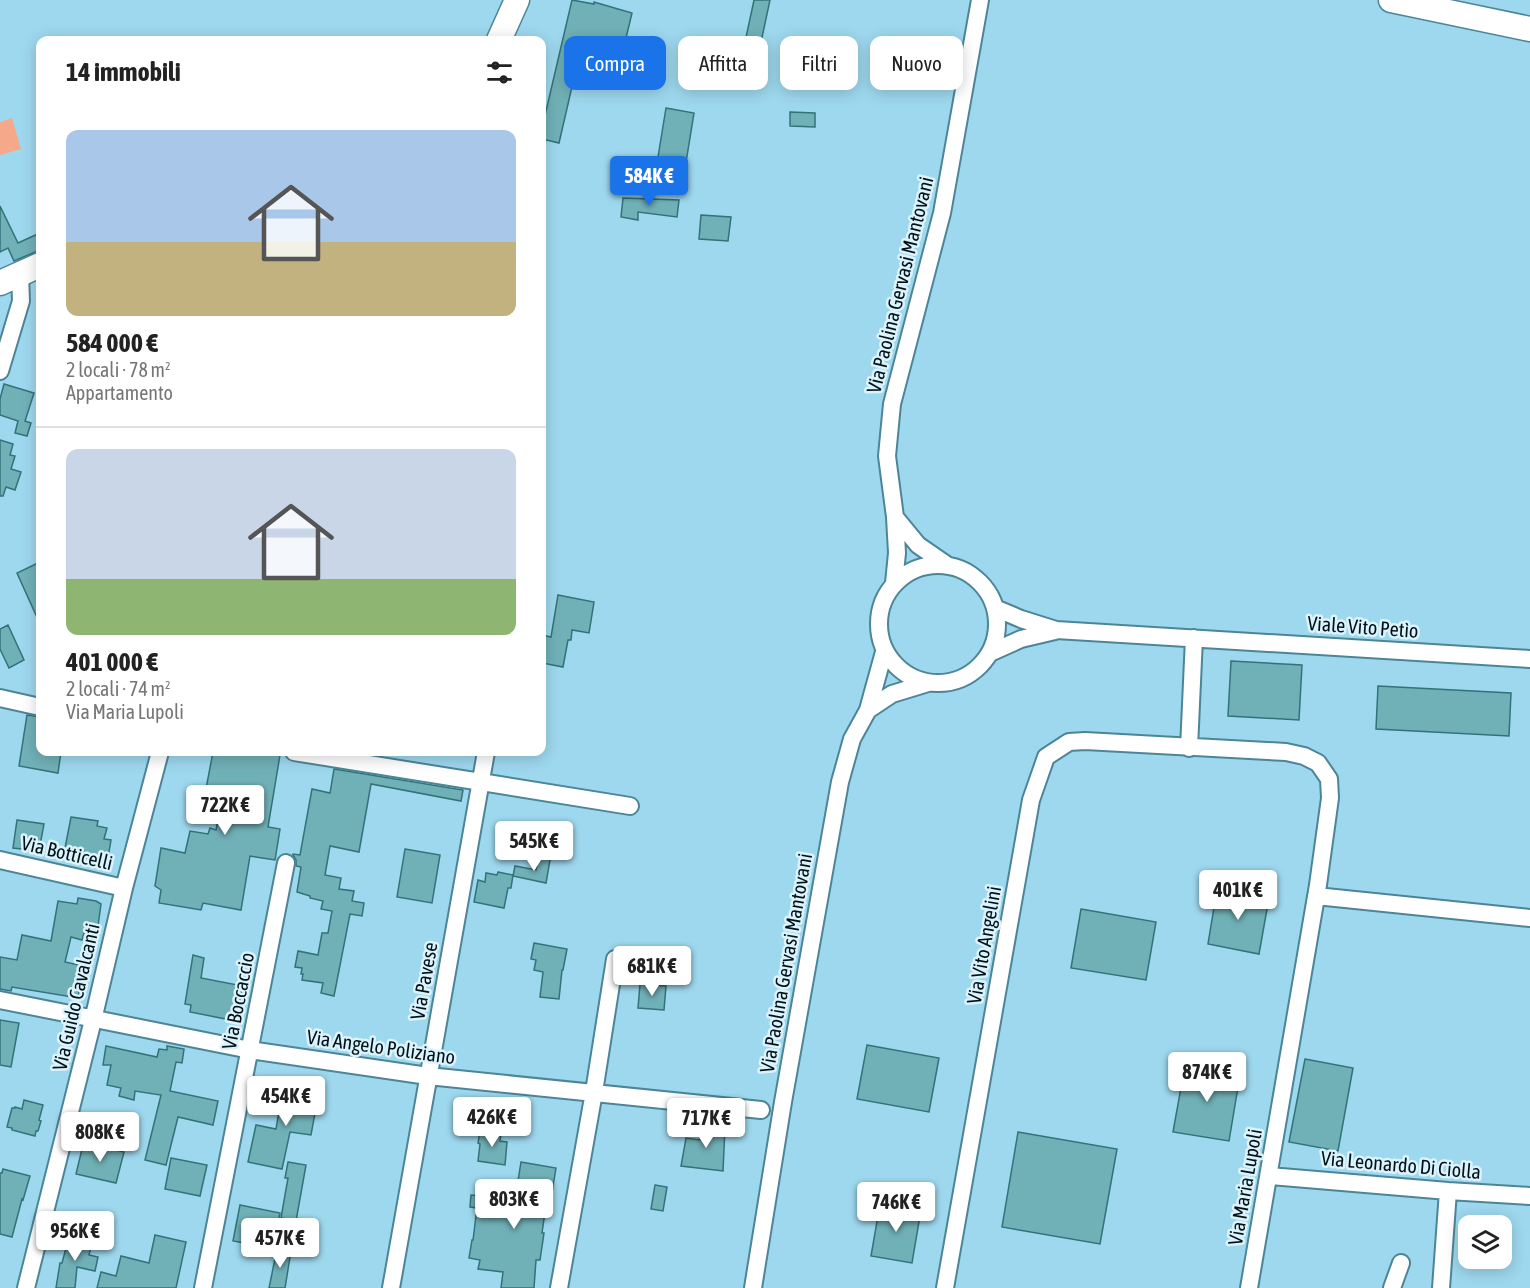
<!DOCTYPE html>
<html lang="it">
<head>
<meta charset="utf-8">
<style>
  :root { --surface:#fff; --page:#f6f6f6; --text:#222; --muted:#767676; --line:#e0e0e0; --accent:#1a73e8 }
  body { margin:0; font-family:"Asap Condensed",sans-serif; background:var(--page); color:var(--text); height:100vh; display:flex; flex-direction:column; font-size:22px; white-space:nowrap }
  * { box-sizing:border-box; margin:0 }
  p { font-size:20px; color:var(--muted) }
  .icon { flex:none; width:33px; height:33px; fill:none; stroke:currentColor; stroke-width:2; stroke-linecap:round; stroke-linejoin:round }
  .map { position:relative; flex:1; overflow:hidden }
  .details { position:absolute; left:36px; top:36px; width:510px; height:720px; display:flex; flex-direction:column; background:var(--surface); border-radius:12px; box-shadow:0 3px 15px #0003 }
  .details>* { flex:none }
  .top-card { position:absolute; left:564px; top:36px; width:570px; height:54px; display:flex; gap:12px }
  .buttons { position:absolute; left:1458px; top:1215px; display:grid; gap:12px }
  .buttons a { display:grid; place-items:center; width:54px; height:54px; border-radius:12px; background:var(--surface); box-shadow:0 3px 15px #0003; font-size:30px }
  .price { position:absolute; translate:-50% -51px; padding:0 14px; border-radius:6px; background:#fff; color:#222; font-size:20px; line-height:39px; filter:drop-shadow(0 2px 3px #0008) }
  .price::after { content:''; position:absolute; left:50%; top:36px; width:18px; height:14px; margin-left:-9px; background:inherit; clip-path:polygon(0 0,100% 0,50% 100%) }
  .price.selected { background:var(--accent); color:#fff }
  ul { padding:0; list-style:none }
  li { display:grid; align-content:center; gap:12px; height:318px; padding:0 30px }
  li+li { border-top:2px solid var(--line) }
  li span { display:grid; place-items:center; height:186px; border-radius:12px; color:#555 }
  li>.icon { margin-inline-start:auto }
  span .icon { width:108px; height:108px; fill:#fffc; stroke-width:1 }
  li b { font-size:26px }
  h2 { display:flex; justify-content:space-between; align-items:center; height:72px; padding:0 30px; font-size:26px }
  .tag { padding:0 21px; border-radius:12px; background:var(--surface); box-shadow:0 3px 15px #0003; font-size:21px; line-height:54px }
  .tag.selected { background:var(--accent); color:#fff }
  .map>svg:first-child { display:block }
</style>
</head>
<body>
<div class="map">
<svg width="1530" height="1288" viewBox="0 0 1530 1288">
  <rect width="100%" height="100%" fill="#9ed8ee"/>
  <path fill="#f5a88a" d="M12,118L21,149L0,155V122Z"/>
  <path fill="#70b1b7" stroke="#317378" stroke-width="1.5" d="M572,0L594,4V2L632,13L614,88L574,78L559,143L542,139V128Z
    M754,0H770L755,70H739Z
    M666,108L694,113L682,187L648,181L651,162L657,163Z
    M790,112L815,113V127L790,126Z
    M623,198L679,200L677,217L638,212V220L621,217Z
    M0,206L18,243L40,233V250L14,261L8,248L0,252Z
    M701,215L731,217L728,241L699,239Z
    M4,384L34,393L25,421L31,423L27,436L15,433L18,421L0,415V399Z
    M0,440L13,444L10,455L15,456L11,469L21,472L15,490L6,487L3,496H0Z
    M40,562V624L17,573Z
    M558,595L594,602L589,633L572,630L571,640H568L563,667L542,663V635L551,637Z
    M8,625L24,660L9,668L0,649V629Z
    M1231,661L1302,665L1299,720L1228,716Z
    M1378,686L1511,693L1509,736L1376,729Z
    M27,715L40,717V752H61L58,773L19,766Z
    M213,752H258L280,755L268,827L280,829L275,860L250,856L241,910L203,903L201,910L159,903L161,890L155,886L161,848L185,853L190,831L208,834L210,828L216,830L222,797L205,794Z
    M334,769L463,790L461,801L371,784L359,852L330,846L325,875L341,878L339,889L354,891L352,901L364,903L362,916L350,914L334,996L321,993L323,983L302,980L303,974H301L302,968L295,967L298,951L318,955L322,933H328L332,911L321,909L323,901L310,898V896L297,892L301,867L296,866V860L293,855V854L300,855L312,789L330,793Z
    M71,817L98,821L97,826L107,828L104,839L111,840L108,858L106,860L102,861L82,858L84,851L65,848Z
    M17,820L44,824L39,851L13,848Z
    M405,849L440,855L432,903L397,897Z
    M539,857L550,860L546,883L513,876L515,866L536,870Z
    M498,872L513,875L511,888H508L504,908L474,902L478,880L485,882L486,873L497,875Z
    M1217,889L1269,898L1259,954L1208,944Z
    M78,898L96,901L101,904L98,926L92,925L91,934L84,933L82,940L71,937L65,962L79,965L78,968L81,969L79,979H81L78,998L12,987L11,991L0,989V957L17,960L22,935L51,941L58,901L77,904Z
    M1081,909L1156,922L1146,980L1071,968Z
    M534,943L567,949L563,970H562L559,999L540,997L543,972L534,970L536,960L531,959Z
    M193,955L204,958L201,978L243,986L236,1021L190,1012L191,1005L185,1004Z
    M640,984L666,986L664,1010L638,1008Z
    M0,1020L19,1023L11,1067L0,1065Z
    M867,1045L939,1058L929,1112L857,1099Z
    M106,1046L157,1057L159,1049L167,1050V1046L184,1049L182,1063L176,1062L170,1091L218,1101L213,1125L178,1117L166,1165L145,1160L161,1095L135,1091L134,1100L119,1096L121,1088L107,1085L111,1065H103Z
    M1305,1059L1353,1068L1338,1151L1289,1142Z
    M1185,1065L1240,1075L1229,1141L1173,1132Z
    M303,1078L321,1080L311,1135L290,1132L282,1169L248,1162L256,1125L276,1129L281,1100L299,1103Z
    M24,1100L43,1105L39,1120L41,1121L38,1131H36L35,1136L12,1130V1128L7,1127L12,1108H15V1107L22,1109Z
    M702,1124L725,1127L723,1171L681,1166L686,1138L700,1140Z
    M480,1131L501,1134L500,1141L507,1142L505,1165L478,1161L480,1144L478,1143Z
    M1018,1132L1117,1149L1100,1244L1002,1227Z
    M91,1144L124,1152L116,1183L76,1174L82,1149L89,1150Z
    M171,1158L207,1165L200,1196L165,1189Z
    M288,1162L306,1165L296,1221L281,1218L288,1178H285Z
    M521,1162L556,1168L555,1174L552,1193L548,1192L542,1233H544L540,1260H536L534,1288H501L503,1272L478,1269L480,1260L469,1258L472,1240H473L477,1208L470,1207L471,1195L491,1197L488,1213L517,1216L521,1187H517Z
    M3,1169L30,1176L23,1200L22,1199L12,1237L0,1234V1173H2Z
    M655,1185L667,1187L663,1211L651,1209Z
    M880,1204L921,1210L912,1263L871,1256Z
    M240,1205L280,1213L273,1248L233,1241Z
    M155,1235L186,1242L176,1288H97L101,1272L116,1276L121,1256L149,1263Z
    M69,1237L92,1243L89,1255L98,1257L95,1271L77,1267L75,1288H56L60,1263H62Z
    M277,1249L291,1251L285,1288H269Z"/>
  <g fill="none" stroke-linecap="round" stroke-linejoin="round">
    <g stroke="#4c8598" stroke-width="20">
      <path id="street" d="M0,371L21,301L20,273
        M895,517L918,545L947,565
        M879 624a59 59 0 1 1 118 0a59 59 0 1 1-118 0Z
        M894,583L897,553L895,517L887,456L892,404L942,213L980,0
        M995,608L1021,619L1056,630L1530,659
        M990,653L1021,639L1055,631
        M0,698L40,707
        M868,710L892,694L928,683
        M1189,748L1194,638
        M294,752L630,806
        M0,860L124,888
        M1316,896L1530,918
        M0,1000L250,1050L428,1076L761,1110
        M1269,1176L1448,1191L1530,1196
        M26,1288L93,1020L124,888L160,752
        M203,1288L286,863
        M391,1288L486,752
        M559,1288L594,1092L615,959
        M753,1288L783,1102L840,782L852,739L868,710L884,652
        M945,1288L1031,800L1046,757L1069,742L1085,741L1286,752L1304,756L1318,763L1329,779L1330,798L1318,885L1249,1288
        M1392,1288L1401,1263
        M1441,1288L1448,1191"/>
    </g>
    <g stroke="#4c8598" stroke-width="27">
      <path id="secondary" d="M1391,0L1530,29
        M499,40L517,0
        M0,283L40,265"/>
    </g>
    <use href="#street" stroke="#fff" stroke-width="16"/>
    <use href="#secondary" stroke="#fff" stroke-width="24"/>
  </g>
  <g text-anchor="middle" stroke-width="5" stroke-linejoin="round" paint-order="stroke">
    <g font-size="20" fill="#001219" stroke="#dcf3fc">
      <text transform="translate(900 285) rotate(-76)" y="7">Via Paolina Gervasi Mantovani</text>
      <text transform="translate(1363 627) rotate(4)" y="7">Viale Vito Petìo</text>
      <text transform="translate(67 853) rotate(13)" y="7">Via Botticelli</text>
      <text transform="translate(984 945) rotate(-80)" y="7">Via Vito Angelini</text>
      <text transform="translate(786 963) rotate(-80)" y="7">Via Paolina Gervasi Mantovani</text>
      <text transform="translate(424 981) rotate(-80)" y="7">Via Pavese</text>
      <text transform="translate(76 997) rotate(-77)" y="7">Via Guido Cavalcanti</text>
      <text transform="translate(238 1001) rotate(-79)" y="7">Via Boccaccio</text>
      <text transform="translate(381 1047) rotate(8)" y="7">Via Angelo Poliziano</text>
      <text transform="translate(1401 1165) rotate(5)" y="7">Via Leonardo Di Ciolla</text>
      <text transform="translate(1245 1187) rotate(-80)" y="7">Via Maria Lupoli</text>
    </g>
  </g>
</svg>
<div class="buttons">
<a><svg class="icon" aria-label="layers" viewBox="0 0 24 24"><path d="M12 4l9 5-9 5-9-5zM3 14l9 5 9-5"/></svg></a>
</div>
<b class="price selected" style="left:649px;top:207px">584K €</b>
<b class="price" style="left:225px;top:836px">722K €</b>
<b class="price" style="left:534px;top:872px">545K €</b>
<b class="price" style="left:1238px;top:921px">401K €</b>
<b class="price" style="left:652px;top:997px">681K €</b>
<b class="price" style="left:1207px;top:1103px">874K €</b>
<b class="price" style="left:286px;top:1127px">454K €</b>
<b class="price" style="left:492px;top:1148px">426K €</b>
<b class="price" style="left:706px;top:1149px">717K €</b>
<b class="price" style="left:100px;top:1163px">808K €</b>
<b class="price" style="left:514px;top:1230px">803K €</b>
<b class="price" style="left:896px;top:1233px">746K €</b>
<b class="price" style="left:75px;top:1262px">956K €</b>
<b class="price" style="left:280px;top:1269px">457K €</b>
<div class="top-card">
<a class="tag selected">Compra</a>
<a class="tag">Affitta</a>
<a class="tag">Filtri</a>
<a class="tag">Nuovo</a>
</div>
<section class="details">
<h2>14 immobili<svg class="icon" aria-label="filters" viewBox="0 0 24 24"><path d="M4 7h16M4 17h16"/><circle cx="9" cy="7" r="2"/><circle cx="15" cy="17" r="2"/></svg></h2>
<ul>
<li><span style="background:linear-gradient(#a9c7e8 60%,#c2b280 0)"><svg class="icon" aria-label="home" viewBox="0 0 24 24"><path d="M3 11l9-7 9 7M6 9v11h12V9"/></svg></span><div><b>584 000 €</b><p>2 locali · 78 m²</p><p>Appartamento</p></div></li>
<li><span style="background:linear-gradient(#c9d6e8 70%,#8fb573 0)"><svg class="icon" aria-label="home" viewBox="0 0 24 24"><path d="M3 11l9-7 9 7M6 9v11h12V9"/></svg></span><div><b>401 000 €</b><p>2 locali · 74 m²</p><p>Via Maria Lupoli</p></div></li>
</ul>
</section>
</div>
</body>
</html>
